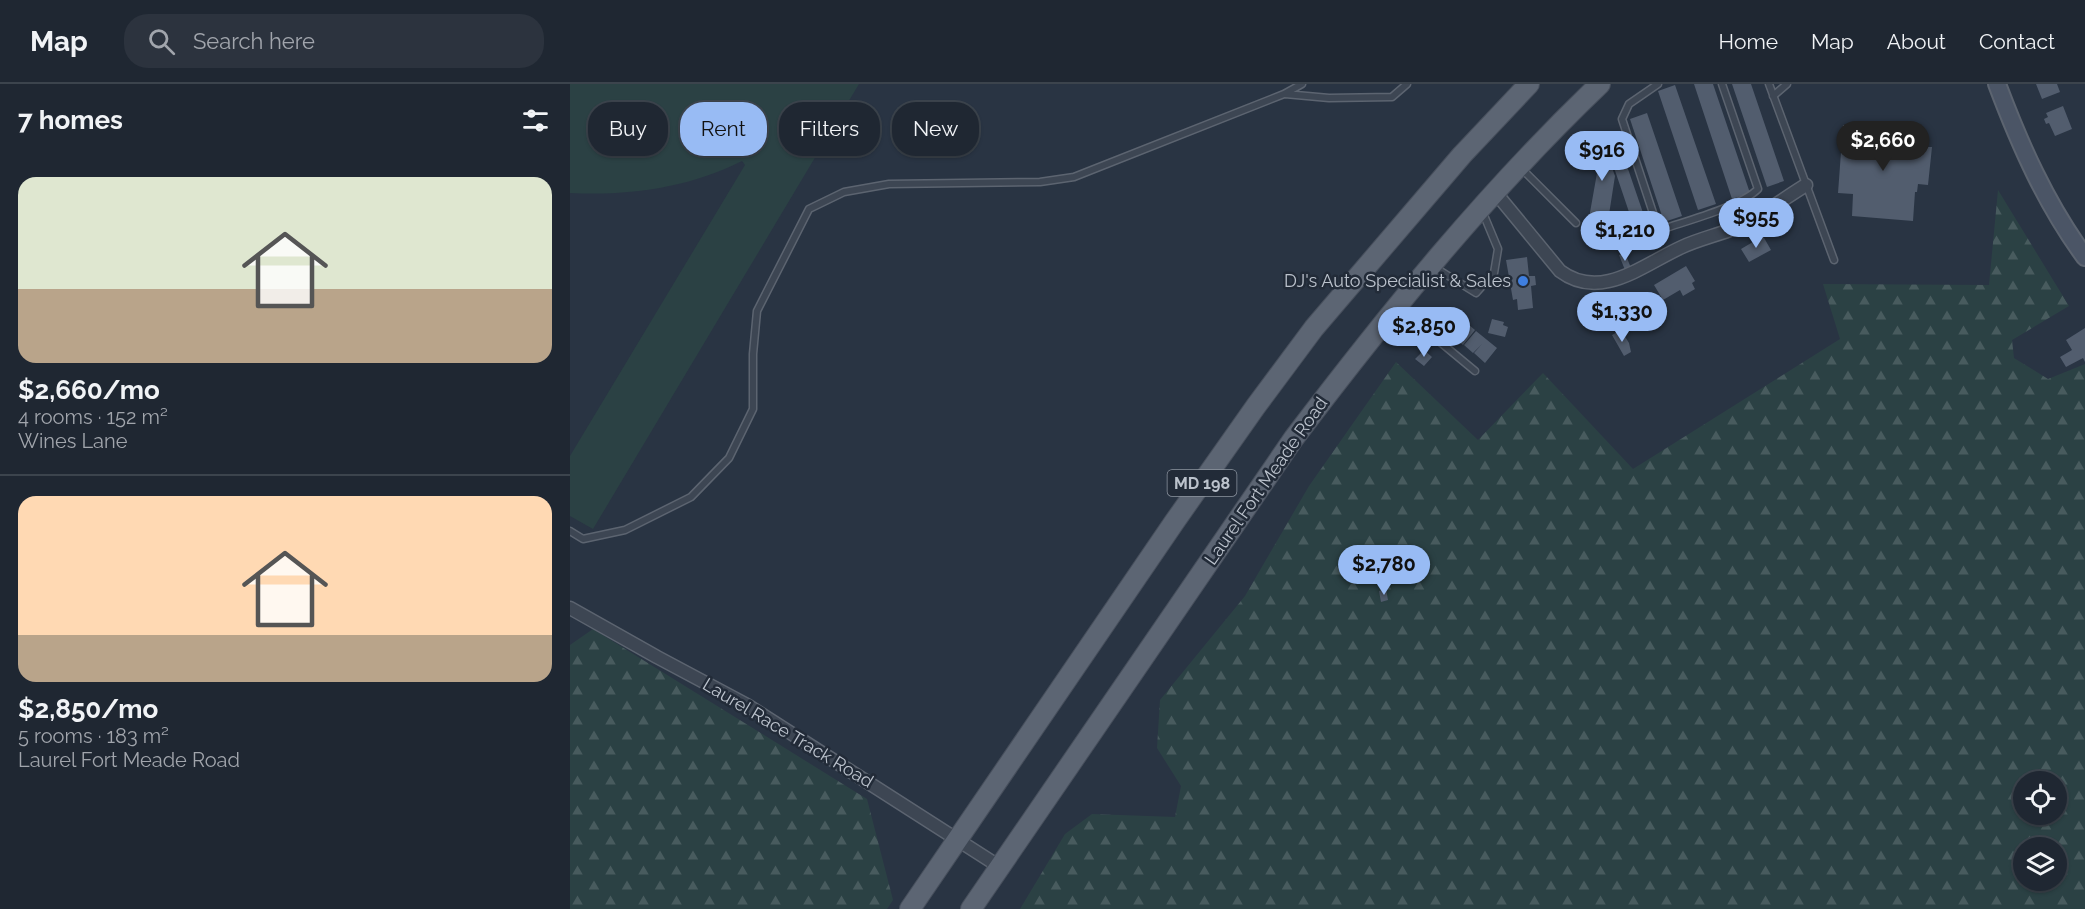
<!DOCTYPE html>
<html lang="en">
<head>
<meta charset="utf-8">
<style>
  :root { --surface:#1f2732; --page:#2c333e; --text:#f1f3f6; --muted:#a1a5ac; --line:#3c444d; --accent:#98bbf4 }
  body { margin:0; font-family:Raleway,sans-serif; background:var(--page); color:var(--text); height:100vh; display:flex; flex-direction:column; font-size:22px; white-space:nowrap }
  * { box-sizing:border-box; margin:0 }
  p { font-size:20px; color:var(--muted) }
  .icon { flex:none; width:33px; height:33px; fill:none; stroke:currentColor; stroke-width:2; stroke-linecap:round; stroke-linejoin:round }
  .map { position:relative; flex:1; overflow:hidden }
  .panel { display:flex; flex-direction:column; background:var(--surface); width:570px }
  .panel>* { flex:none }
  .top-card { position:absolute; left:18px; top:18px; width:570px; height:54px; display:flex; gap:12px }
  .buttons { position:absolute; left:1443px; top:687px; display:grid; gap:12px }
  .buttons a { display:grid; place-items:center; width:54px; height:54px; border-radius:50%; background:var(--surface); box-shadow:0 2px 4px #0004,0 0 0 2px var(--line); font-size:30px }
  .price { position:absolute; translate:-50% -51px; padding:0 14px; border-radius:21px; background:var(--accent); color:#111; font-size:20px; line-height:39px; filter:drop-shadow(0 2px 3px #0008) }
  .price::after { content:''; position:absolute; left:50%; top:36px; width:18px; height:14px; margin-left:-9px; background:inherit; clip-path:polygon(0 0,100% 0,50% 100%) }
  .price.active { background:#222; color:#fff }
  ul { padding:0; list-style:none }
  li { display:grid; align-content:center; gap:12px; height:318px; padding:0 18px }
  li+li { border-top:2px solid var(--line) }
  li span { display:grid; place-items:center; height:186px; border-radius:18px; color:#555 }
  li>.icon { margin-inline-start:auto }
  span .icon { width:108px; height:108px; fill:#fffc; stroke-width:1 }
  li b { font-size:26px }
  h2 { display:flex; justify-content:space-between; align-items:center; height:72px; padding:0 18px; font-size:26px }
  .chip { padding:0 21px; border-radius:24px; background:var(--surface); box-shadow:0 2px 4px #0004,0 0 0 2px var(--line); font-size:21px; line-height:54px }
  .chip.active { background:var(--accent); color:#111 }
  header { display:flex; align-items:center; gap:36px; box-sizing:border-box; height:84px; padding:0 30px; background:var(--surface); border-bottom:2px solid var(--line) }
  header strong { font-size:28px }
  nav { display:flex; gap:33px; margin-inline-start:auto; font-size:21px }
  .search { width:420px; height:54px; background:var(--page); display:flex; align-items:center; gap:15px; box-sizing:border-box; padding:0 21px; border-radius:24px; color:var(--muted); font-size:22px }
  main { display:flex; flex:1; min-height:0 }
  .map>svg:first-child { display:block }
</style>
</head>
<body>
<header>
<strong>Map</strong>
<div class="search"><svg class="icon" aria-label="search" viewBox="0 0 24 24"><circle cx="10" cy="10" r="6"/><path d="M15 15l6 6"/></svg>Search here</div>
<nav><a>Home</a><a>Map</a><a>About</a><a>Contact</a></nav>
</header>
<main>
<section class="panel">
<h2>7 homes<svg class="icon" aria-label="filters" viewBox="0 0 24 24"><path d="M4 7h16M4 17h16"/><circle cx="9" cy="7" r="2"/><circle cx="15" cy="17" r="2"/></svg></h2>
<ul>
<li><span style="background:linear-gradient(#dfe7d0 60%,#b9a48a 0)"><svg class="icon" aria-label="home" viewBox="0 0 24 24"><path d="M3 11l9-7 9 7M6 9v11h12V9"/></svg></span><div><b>$2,660/mo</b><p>4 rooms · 152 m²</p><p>Wines Lane</p></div></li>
<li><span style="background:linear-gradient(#ffd9b3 75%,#b9a48a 0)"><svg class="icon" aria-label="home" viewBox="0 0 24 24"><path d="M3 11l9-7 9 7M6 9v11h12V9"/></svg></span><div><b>$2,850/mo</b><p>5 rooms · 183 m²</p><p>Laurel Fort Meade Road</p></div></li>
</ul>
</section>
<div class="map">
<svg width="1515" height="825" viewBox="0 0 1515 825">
  <defs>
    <pattern id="forest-firs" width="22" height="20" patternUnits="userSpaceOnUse" patternTransform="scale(1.5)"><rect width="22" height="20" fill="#2b4144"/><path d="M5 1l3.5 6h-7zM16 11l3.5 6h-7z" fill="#485b5e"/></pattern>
  </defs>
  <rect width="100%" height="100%" fill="#293443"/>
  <path fill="#2b4144" d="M0,0H289L23,445L0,432V372L175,81L172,77C118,104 59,112 0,109Z"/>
  <path fill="url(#forest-firs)" fill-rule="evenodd" d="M1428,106L1499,222L1442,256L1444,274L1478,295L1515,280V825H450L495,750L522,730L605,733L611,702L587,664L590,616L675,512L739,402L826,278L908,356L973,289L1063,385L1270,255L1253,200L1419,201ZM1454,698H1486V730H1454ZM1454,764H1486V796H1454Z
    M23,545L297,715L323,816L317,825H0V561Z"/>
  <path fill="#525d6e" d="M1124,0H1143L1180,109L1162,115Z
    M1162,0H1181L1214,97L1197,103Z
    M1466,0H1487L1490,8L1472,15Z
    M1105,1L1146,120L1128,126L1088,7Z
    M1493,22L1502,45L1485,52L1479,39L1476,40L1474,35L1478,33L1476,29Z
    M1077,29L1112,132L1094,138L1060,35Z
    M1273,41L1289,42L1288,46L1354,51L1353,63H1362L1358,101L1348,100L1347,108H1345L1343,137L1282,132L1283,110L1268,109Z
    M1045,47L1082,155L1055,163L1046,135L1060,131L1033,51Z
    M1030,51L1045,92L1038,137L1019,134L1027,89L1018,64Z
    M1025,138L1037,141L1033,157L1021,153Z
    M1193,152L1201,166L1179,178L1171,165Z
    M1055,169L1061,184L1055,186L1049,171Z
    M957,173L959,192H965L966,201L961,202L963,224L948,226L947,215L943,216L936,176Z
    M1116,182L1125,197L1122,199L1125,205L1113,212L1110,206L1093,216L1084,201Z
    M1088,215L1094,225L1089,227L1084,218Z
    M1053,219L1062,233L1050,240L1049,238L1043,241L1037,231Z
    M875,227L896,245L899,241L905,246L893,261L887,256L892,248L885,257L864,239Z
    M922,235L934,238L933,241L938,243L935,253L918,249Z
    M1515,244V278L1513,274L1496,283L1490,273L1502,266L1496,256Z
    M1051,246L1059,259L1061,268L1054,272L1042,251Z
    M906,247L927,264L915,279L904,269L912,260L903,269L894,261Z
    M854,266L862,273L854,282L845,275Z
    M816,505L818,516L811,518L809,507Z"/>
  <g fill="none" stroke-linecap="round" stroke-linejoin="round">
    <g stroke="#5c6470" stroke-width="9">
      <path id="lane" d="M1088,0L1059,20L1052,35L1086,138L1090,145L1096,144C1120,136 1171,122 1188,105L1152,0
        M1199,0L1264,176
        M715,10L759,14L822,13L837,0
        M1203,12L1217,0
        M950,83L1006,139
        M864,183L906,209L924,189L928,165L913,129
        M829,224L905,287
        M0,447L13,455L55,446L121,413L159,374L183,325V270L187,227L239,125L274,108L319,100L470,98L504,93L714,10L732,0"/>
    </g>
    <g stroke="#5c6470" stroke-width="15">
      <path id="street" d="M925,108L990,187C1031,218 1074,180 1112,163C1129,155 1148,151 1165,144C1190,133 1213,115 1236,101
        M0,524L87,573L177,621L430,783"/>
    </g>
    <g stroke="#5c6470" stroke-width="20">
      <path id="secondary" d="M1427,0C1450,61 1476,120 1515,173"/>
    </g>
    <g stroke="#474f5c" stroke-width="22">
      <path id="primary" d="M340,825L605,437L686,322L744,244L892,71L959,0
        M401,825L724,354C818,230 917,108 1030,0"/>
    </g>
    <use href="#lane" stroke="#3d4653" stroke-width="6"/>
    <use href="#street" stroke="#3d4653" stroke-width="12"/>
    <use href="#secondary" stroke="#4b5566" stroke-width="16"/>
    <use href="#primary" stroke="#5c6573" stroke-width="20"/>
  </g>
  <circle fill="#3f7fe0" stroke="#222b38" stroke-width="2" cx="953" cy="197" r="6"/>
  <g text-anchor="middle" stroke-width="5" stroke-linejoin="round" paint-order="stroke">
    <rect fill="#222b38" stroke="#8d95a0" stroke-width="1.5" x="597.5" y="386" width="69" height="26" rx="4.5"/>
    <g font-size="16" font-weight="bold" fill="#bbc2cc">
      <text x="632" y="405">MD 198</text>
    </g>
    <g font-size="18" fill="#bbc2cc" stroke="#222b38" text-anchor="end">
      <text x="941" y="203">DJ's Auto Specialist &amp; Sales</text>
    </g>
    <g font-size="18" fill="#bbc2cc" stroke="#222b38">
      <text transform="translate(696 397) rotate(-55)" y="6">Laurel Fort Meade Road</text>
      <text transform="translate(218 649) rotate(31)" y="6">Laurel Race Track Road</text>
    </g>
  </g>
</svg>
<div class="buttons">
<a><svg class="icon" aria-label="locate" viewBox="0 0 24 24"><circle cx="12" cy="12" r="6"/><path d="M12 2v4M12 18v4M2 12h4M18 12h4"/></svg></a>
<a><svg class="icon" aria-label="layers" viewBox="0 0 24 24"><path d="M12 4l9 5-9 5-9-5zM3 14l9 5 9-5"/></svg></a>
</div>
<b class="price active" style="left:1313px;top:88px">$2,660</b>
<b class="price" style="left:1032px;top:98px">$916</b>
<b class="price" style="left:1186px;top:165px">$955</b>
<b class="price" style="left:1055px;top:178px">$1,210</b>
<b class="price" style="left:1052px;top:259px">$1,330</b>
<b class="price" style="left:854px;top:274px">$2,850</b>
<b class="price" style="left:814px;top:512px">$2,780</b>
<div class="top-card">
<a class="chip">Buy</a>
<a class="chip active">Rent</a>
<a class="chip">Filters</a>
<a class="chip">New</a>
</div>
</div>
</main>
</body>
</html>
